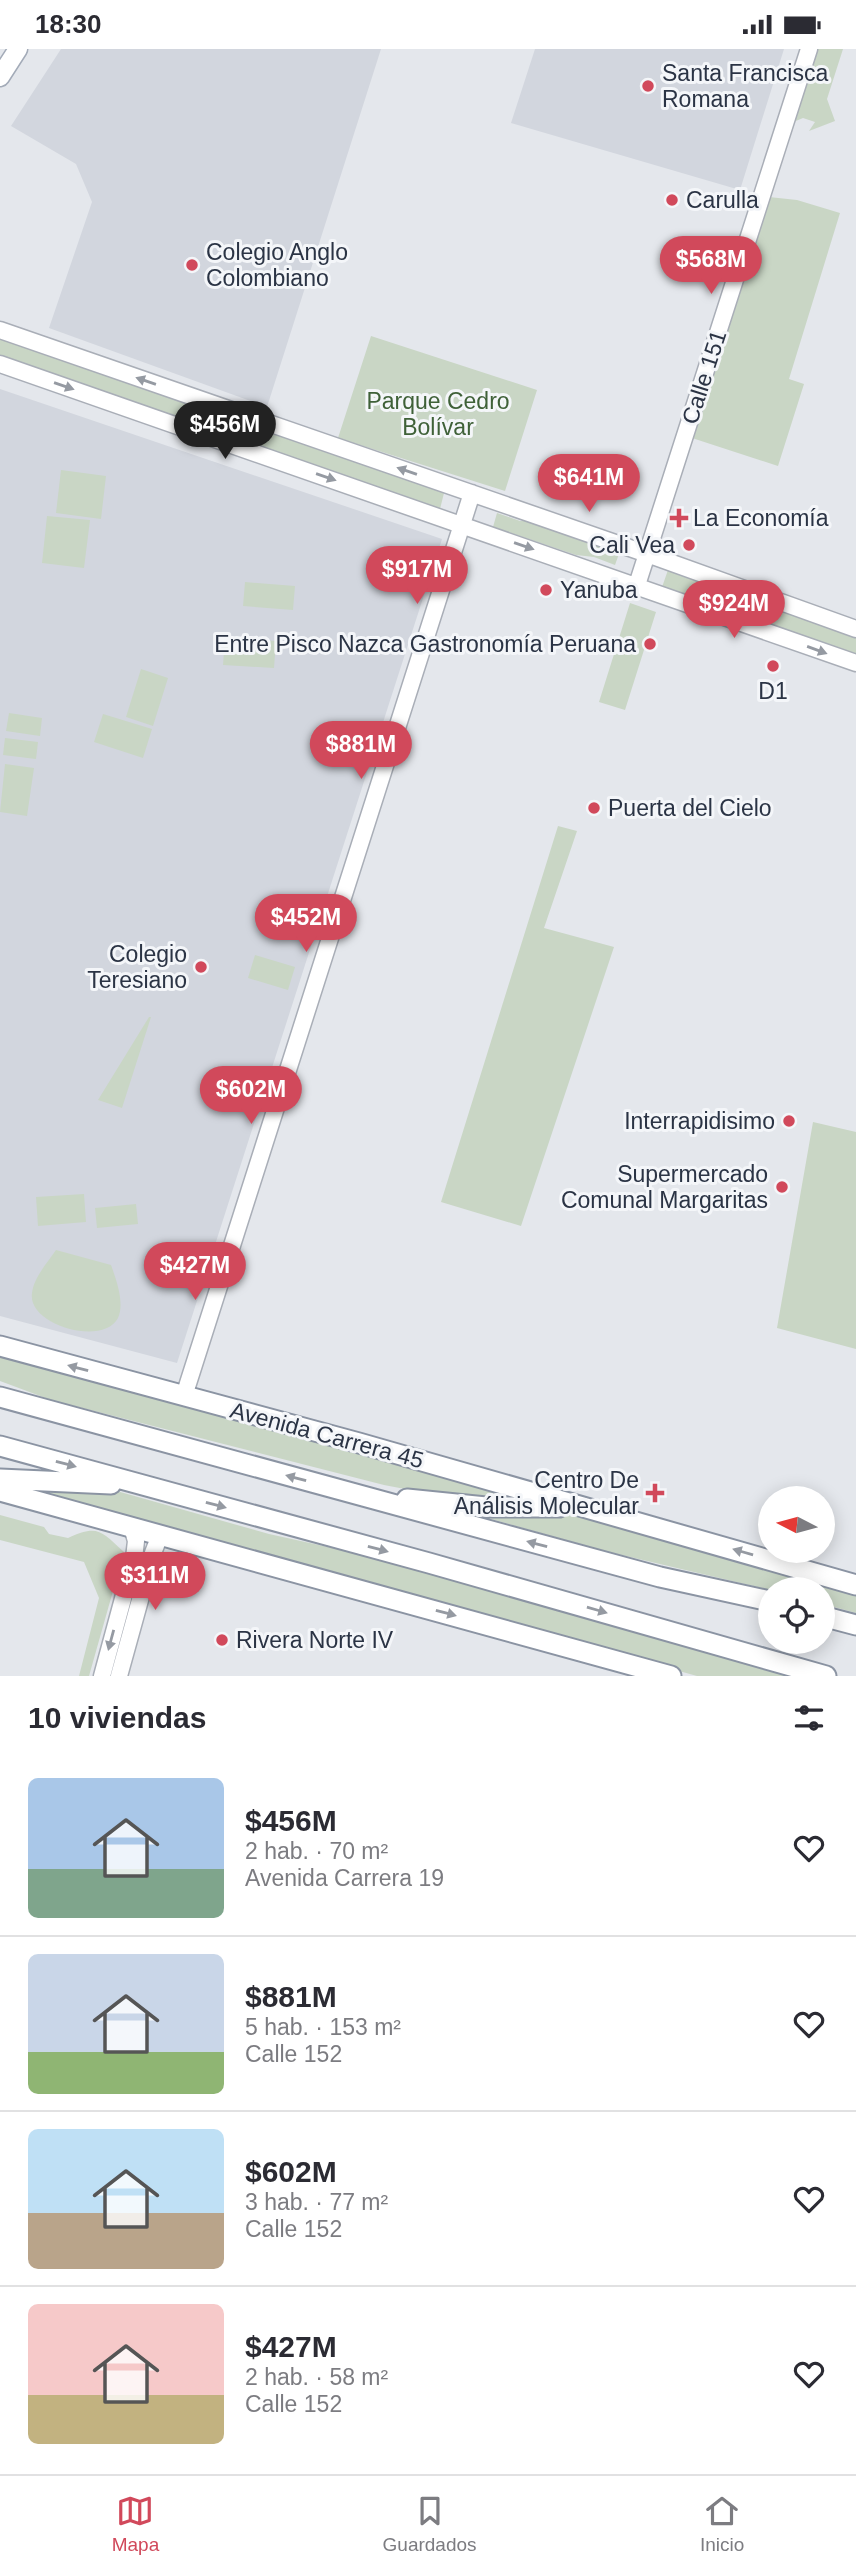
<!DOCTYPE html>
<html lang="es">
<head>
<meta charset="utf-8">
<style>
  :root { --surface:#fff; --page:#f2f2f3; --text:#2b2b33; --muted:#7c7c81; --line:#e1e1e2; --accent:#d1495b }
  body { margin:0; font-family:Arial,sans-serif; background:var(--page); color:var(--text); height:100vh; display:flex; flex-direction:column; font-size:26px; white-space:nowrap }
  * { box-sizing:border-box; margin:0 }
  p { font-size:23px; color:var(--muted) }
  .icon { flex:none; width:38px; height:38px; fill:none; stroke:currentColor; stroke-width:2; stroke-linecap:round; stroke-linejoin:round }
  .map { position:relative; height:1627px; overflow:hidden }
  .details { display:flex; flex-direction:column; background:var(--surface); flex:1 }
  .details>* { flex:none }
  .needle { width:46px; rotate:276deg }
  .tools { position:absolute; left:758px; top:1437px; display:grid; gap:14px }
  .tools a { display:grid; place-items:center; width:77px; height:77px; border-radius:50%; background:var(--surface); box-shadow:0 4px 18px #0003; font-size:35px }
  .price { position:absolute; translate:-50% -60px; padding:0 16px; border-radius:24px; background:var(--accent); color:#fff; font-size:23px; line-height:46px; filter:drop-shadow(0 2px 4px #0008) }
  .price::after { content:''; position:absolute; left:50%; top:42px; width:21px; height:16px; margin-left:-10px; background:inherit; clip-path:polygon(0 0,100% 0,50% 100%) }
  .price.current { background:#222; color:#fff }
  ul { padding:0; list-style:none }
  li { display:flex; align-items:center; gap:21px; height:175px; padding:0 28px }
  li+li { border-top:2px solid var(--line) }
  li span { display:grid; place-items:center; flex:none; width:196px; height:140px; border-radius:10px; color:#555 }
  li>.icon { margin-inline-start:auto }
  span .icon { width:84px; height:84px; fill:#fffc; stroke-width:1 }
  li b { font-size:30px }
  h2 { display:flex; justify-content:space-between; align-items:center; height:84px; padding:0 28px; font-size:30px }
  .status { display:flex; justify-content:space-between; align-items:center; height:49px; padding:0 35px; background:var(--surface); direction:ltr }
  .status svg { height:19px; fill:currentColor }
  .tab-bar { display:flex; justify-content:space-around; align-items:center; height:98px; border-top:2px solid var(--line); background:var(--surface); font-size:19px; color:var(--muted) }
  .tab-bar a { display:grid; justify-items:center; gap:4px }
  .tab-bar .current { color:var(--accent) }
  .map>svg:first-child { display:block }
</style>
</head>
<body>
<div class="status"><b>18:30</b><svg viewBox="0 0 49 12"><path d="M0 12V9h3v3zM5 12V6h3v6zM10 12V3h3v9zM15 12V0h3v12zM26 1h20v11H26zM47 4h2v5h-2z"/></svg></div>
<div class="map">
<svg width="856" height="1627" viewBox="0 0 856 1627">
  <rect width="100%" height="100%" fill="#e4e7ec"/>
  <path fill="#d2d6de" d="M61,0H381L267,358L49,279L92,153L76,115L11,77Z
    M535,0H784L740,141L511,74Z
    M0,340L442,490L177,1314L0,1267Z"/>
  <path fill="#c9d6c5" d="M815,0H843L827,50L835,72L809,82L815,73L803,69L791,74Z
    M769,148L797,151L840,164L789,330L804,335L778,417L692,389Z
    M371,287L537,341L505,442L338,389Z
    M0,288L445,440L440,460L269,403L0,308Z
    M61,421L106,427L101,470L56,464Z
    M497,464L520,472H535L620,502L615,516L594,508L576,506L493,478Z
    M47,467L90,471L84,519L42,514Z
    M668,521L856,587V609L661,541Z
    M245,533L295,537L293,561L243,557Z
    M630,554L656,563L625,661L599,653Z
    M225,589L276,592L274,619L223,616Z
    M141,620L168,629L153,677L126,668Z
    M9,664L42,669L40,687L6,682Z
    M103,665L152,680L143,709L94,693Z
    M5,689L38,693L36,710L3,706Z
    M5,715L34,719L27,767L0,763Z
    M558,777L577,782L544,879L614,898L521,1177L441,1153Z
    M255,906L295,918L288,941L248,929Z
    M149,968H151L122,1059L98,1051Z
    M813,1073L856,1083V1300L777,1279Z
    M84,1145L86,1173L38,1177L36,1148Z
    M136,1155L138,1175L97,1179L95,1159Z
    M56,1201L111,1216C116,1230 125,1254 118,1269C103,1298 27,1276 32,1244C34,1228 48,1213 56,1201Z
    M0,1305L540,1454L447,1448L384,1436L51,1351L0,1332Z
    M99,1437L269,1485L414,1517L799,1627H697L16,1438Z
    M496,1463H534L592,1468L856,1542V1564L823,1555L822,1540L770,1541L609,1503L480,1467Z
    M0,1466L44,1478L49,1485L68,1489C98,1475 101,1482 124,1503L89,1627H79L99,1549L84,1513L0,1491Z"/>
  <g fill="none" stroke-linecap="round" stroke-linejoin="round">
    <g stroke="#a9aeb7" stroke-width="19">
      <path id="secondary" d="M0,281L647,505L856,580
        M0,315L856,614
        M637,536L809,0
        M184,1347L472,444
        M102,1627L134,1509L136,1492L132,1478
        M119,1627L153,1504L160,1486"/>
    </g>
    <g stroke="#a3abb8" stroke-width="21">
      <path id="primary" d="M0,28L18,0"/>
    </g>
    <g stroke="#8b94a3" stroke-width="23">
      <path id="highway" d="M0,1297L359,1394L856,1536
        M0,1348L660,1528L770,1552
        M0,1397L429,1514L826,1627
        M0,1430L111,1435
        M0,1442L671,1627
        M407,1450L486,1458H559
        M822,1567L856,1576"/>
    </g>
    <use href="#secondary" stroke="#fff" stroke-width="16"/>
    <use href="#primary" stroke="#fff" stroke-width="18"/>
    <use href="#highway" stroke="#fff" stroke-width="19"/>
  </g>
  <defs><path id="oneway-solid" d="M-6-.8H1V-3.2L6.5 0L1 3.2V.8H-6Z" transform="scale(1.75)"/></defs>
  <g fill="#959aa2">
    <use href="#oneway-solid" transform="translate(146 332) rotate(-161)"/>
    <use href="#oneway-solid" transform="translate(64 337) rotate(19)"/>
    <use href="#oneway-solid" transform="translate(407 422) rotate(-161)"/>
    <use href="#oneway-solid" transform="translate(326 428) rotate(19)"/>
    <use href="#oneway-solid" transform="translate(524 497) rotate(19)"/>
    <use href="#oneway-solid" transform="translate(817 601) rotate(20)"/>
    <use href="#oneway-solid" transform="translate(78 1319) rotate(-165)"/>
    <use href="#oneway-solid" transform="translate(66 1415) rotate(15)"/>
    <use href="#oneway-solid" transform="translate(296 1429) rotate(-165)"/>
    <use href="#oneway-solid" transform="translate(216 1456) rotate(15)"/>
    <use href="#oneway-solid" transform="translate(537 1495) rotate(-165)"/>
    <use href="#oneway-solid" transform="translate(378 1500) rotate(15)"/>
    <use href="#oneway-solid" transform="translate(743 1503) rotate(-164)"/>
    <use href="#oneway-solid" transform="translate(597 1561) rotate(16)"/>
    <use href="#oneway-solid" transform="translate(446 1564) rotate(15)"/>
    <use href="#oneway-solid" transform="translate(111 1591) rotate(105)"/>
  </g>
  <g fill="#d1495b" stroke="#f4f6f9" stroke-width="2.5">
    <circle cx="648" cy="37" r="7"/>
    <circle cx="672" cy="151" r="7"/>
    <circle cx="192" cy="216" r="7"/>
    <path d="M675.5 458.5h7v7h7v7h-7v7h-7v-7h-7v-7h7z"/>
    <circle cx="689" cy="496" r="7"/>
    <circle cx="546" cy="541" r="7"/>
    <circle cx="650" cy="595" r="7"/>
    <circle cx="773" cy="617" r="7"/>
    <circle cx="594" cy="759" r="7"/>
    <circle cx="201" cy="918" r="7"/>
    <circle cx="789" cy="1072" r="7"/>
    <circle cx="782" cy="1138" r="7"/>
    <path d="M651.5 1433.5h7v7h7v7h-7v7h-7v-7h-7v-7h7z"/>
    <circle cx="222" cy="1591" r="7"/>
  </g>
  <g text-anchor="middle" stroke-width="6" stroke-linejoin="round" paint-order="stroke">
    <g font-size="23" fill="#2b3445" stroke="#f4f6f9" text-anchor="start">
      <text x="662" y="32">Santa Francisca<tspan x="662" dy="26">Romana</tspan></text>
      <text x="686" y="159">Carulla</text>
      <text x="206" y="211">Colegio Anglo<tspan x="206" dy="26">Colombiano</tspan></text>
      <text x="693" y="477">La Economía</text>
      <text x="675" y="504" text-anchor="end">Cali Vea</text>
      <text x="560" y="549">Yanuba</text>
      <text x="636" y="603" text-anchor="end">Entre Pisco Nazca Gastronomía Peruana</text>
      <text x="773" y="650" text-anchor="middle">D1</text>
      <text x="608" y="767">Puerta del Cielo</text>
      <text x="187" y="913" text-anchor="end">Colegio<tspan x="187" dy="26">Teresiano</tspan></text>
      <text x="775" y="1080" text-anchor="end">Interrapidisimo</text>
      <text x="768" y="1133" text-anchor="end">Supermercado<tspan x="768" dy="26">Comunal Margaritas</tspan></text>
      <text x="639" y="1439" text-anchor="end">Centro De<tspan x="639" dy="26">Análisis Molecular</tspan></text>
      <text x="236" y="1599">Rivera Norte IV</text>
    </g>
    <g font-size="23" fill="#2b3445" stroke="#f4f6f9">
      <text transform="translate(704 328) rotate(-72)" y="8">Calle 151</text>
      <text transform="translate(327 1386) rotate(15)" y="8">Avenida Carrera 45</text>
    </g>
    <g font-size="23" fill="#3f6138" stroke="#f4f6f9">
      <text x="438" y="360">Parque Cedro<tspan x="438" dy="26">Bolívar</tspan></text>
    </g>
  </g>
</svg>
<div class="tools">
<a><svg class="needle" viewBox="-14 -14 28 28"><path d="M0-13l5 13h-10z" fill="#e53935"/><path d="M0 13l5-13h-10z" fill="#7c7c81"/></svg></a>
<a><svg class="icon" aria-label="locate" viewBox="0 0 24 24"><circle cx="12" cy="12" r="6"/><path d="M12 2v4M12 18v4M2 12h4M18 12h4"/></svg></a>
</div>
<b class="price" style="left:711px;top:247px">$568M</b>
<b class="price current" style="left:225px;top:412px">$456M</b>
<b class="price" style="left:589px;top:465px">$641M</b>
<b class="price" style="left:417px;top:557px">$917M</b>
<b class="price" style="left:734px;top:591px">$924M</b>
<b class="price" style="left:361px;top:732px">$881M</b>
<b class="price" style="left:306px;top:905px">$452M</b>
<b class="price" style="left:251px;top:1077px">$602M</b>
<b class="price" style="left:195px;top:1253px">$427M</b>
<b class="price" style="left:155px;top:1563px">$311M</b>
</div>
<section class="details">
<h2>10 viviendas<svg class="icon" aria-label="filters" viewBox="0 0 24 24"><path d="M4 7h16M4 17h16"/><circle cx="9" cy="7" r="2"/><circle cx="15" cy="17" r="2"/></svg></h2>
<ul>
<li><span style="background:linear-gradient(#a9c7e8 65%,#7fa58c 0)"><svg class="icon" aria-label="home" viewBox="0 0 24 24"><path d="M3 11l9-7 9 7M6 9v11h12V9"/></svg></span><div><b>$456M</b><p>2 hab. · 70 m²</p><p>Avenida Carrera 19</p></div><svg class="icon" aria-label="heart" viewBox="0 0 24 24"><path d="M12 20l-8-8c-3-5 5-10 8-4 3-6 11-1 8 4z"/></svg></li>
<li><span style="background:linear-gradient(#c9d6e8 70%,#8fb573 0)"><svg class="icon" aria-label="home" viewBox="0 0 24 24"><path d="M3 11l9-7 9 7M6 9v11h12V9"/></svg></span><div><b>$881M</b><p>5 hab. · 153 m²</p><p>Calle 152</p></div><svg class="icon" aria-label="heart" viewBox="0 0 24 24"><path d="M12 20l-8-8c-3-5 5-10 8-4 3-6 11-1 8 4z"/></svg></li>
<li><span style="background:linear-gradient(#bfe0f5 60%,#b9a48a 0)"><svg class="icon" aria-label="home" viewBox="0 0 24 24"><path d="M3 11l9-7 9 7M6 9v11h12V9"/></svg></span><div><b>$602M</b><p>3 hab. · 77 m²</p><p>Calle 152</p></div><svg class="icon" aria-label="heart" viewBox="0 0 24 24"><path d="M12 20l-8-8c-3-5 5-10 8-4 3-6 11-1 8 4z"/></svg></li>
<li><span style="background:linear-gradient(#f6c9c9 65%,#c2b280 0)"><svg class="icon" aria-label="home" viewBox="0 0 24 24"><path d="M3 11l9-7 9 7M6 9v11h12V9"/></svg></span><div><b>$427M</b><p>2 hab. · 58 m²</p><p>Calle 152</p></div><svg class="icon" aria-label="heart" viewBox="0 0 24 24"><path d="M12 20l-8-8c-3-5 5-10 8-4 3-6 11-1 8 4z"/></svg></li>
</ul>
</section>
<nav class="tab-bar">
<a class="current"><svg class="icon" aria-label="map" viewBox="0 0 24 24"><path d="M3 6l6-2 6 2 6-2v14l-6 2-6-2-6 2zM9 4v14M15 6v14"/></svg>Mapa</a>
<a><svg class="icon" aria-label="saved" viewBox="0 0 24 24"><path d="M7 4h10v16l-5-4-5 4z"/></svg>Guardados</a>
<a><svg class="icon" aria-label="home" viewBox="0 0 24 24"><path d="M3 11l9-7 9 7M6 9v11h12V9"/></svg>Inicio</a>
</nav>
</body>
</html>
